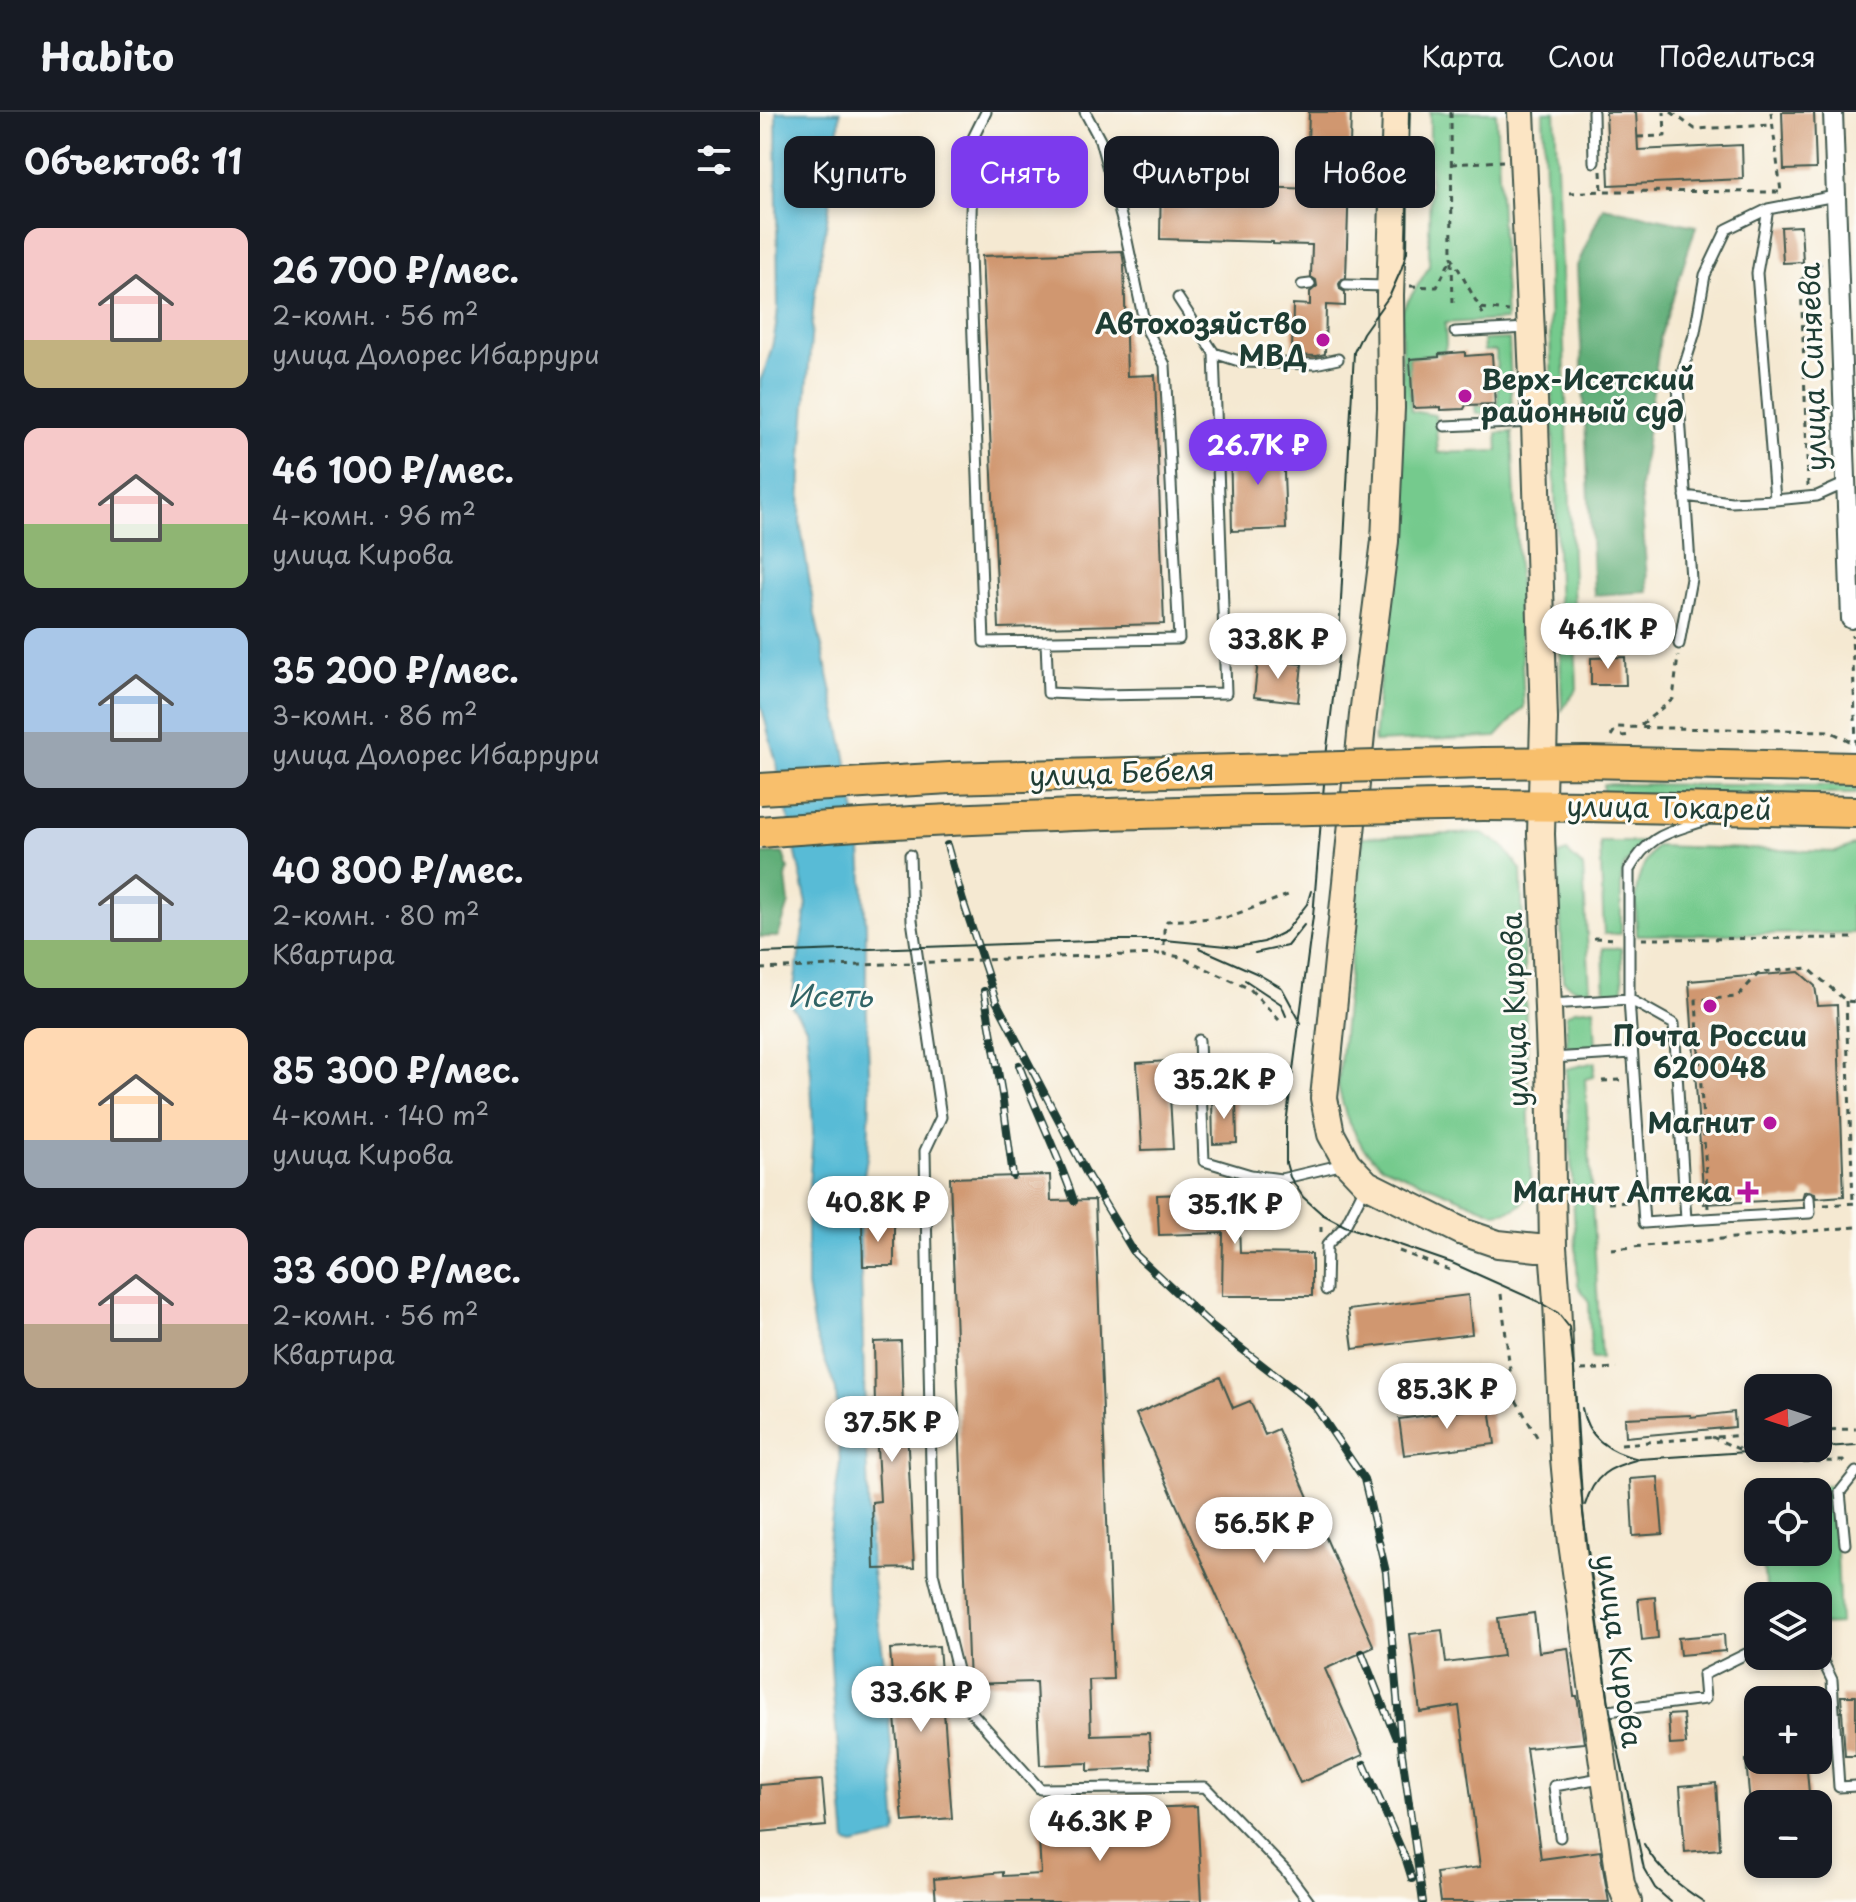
<!DOCTYPE html>
<html lang="ru">
<head>
<meta charset="utf-8">
<style>
  :root { --surface:#171b24; --page:#20242c; --text:#f1f3f6; --muted:#9ea1a6; --line:#363941; --accent:#7c3aed }
  body { margin:0; font-family:"Playpen Sans",sans-serif; background:var(--page); color:var(--text); height:100vh; display:flex; flex-direction:column; font-size:30px; white-space:nowrap }
  * { box-sizing:border-box; margin:0 }
  p { font-size:26px; color:var(--muted) }
  .icon { flex:none; width:44px; height:44px; fill:none; stroke:currentColor; stroke-width:2; stroke-linecap:round; stroke-linejoin:round }
  .map { position:relative; flex:1; overflow:hidden }
  .side { display:flex; flex-direction:column; background:var(--surface); width:760px }
  .side>* { flex:none }
  .banner { position:absolute; left:24px; top:24px; width:760px; height:72px; display:flex; gap:16px }
  .needle { width:52px; rotate:267deg }
  .tools { position:absolute; left:984px; top:1262px; display:grid; gap:16px }
  .tools a { display:grid; place-items:center; width:88px; height:88px; border-radius:16px; background:var(--surface); box-shadow:0 4px 12px #0003; font-size:40px }
  .price { position:absolute; translate:-50% -68px; padding:0 18px; border-radius:28px; background:#fff; color:#222; font-size:26px; line-height:52px; filter:drop-shadow(0 2px 4px #0008) }
  .price::after { content:''; position:absolute; left:50%; top:48px; width:24px; height:18px; margin-left:-12px; background:inherit; clip-path:polygon(0 0,100% 0,50% 100%) }
  .price.selected { background:var(--accent); color:#fff }
  ul { padding:0; list-style:none }
  li { display:flex; align-items:center; gap:24px; height:200px; padding:0 24px }
  li span { display:grid; place-items:center; flex:none; width:224px; height:160px; border-radius:16px; color:#555 }
  li>.icon { margin-inline-start:auto }
  span .icon { width:96px; height:96px; fill:#fffc; stroke-width:1 }
  li b { font-size:34px }
  h2 { display:flex; justify-content:space-between; align-items:center; height:96px; padding:0 24px; font-size:34px }
  .tag { padding:0 28px; border-radius:16px; background:var(--surface); box-shadow:0 4px 12px #0003; font-size:28px; line-height:72px }
  .tag.selected { background:var(--accent); color:#fff }
  header { display:flex; align-items:center; gap:48px; box-sizing:border-box; height:112px; padding:0 40px; background:var(--surface); border-bottom:2px solid var(--line) }
  header strong { font-size:38px }
  nav { display:flex; gap:44px; margin-inline-start:auto; font-size:28px }
  main { display:flex; flex:1; min-height:0 }
  .map>svg:first-child { display:block }
</style>
</head>
<body>
<header>
<strong>Habito</strong>
<nav><a>Карта</a><a>Слои</a><a>Поделиться</a></nav>
</header>
<main>
<section class="side">
<h2>Объектов: 11<svg class="icon" aria-label="filters" viewBox="0 0 24 24"><path d="M4 7h16M4 17h16"/><circle cx="9" cy="7" r="2"/><circle cx="15" cy="17" r="2"/></svg></h2>
<ul>
<li><span style="background:linear-gradient(#f6c9c9 70%,#c2b280 0)"><svg class="icon" aria-label="home" viewBox="0 0 24 24"><path d="M3 11l9-7 9 7M6 9v11h12V9"/></svg></span><div><b>26 700 ₽/мес.</b><p>2-комн. · 56 m²</p><p>улица Долорес Ибаррури</p></div></li>
<li><span style="background:linear-gradient(#f6c9c9 60%,#8fb573 0)"><svg class="icon" aria-label="home" viewBox="0 0 24 24"><path d="M3 11l9-7 9 7M6 9v11h12V9"/></svg></span><div><b>46 100 ₽/мес.</b><p>4-комн. · 96 m²</p><p>улица Кирова</p></div></li>
<li><span style="background:linear-gradient(#a9c7e8 65%,#9aa5b1 0)"><svg class="icon" aria-label="home" viewBox="0 0 24 24"><path d="M3 11l9-7 9 7M6 9v11h12V9"/></svg></span><div><b>35 200 ₽/мес.</b><p>3-комн. · 86 m²</p><p>улица Долорес Ибаррури</p></div></li>
<li><span style="background:linear-gradient(#c9d6e8 70%,#8fb573 0)"><svg class="icon" aria-label="home" viewBox="0 0 24 24"><path d="M3 11l9-7 9 7M6 9v11h12V9"/></svg></span><div><b>40 800 ₽/мес.</b><p>2-комн. · 80 m²</p><p>Квартира</p></div></li>
<li><span style="background:linear-gradient(#ffd9b3 70%,#9aa5b1 0)"><svg class="icon" aria-label="home" viewBox="0 0 24 24"><path d="M3 11l9-7 9 7M6 9v11h12V9"/></svg></span><div><b>85 300 ₽/мес.</b><p>4-комн. · 140 m²</p><p>улица Кирова</p></div></li>
<li><span style="background:linear-gradient(#f6c9c9 60%,#b9a48a 0)"><svg class="icon" aria-label="home" viewBox="0 0 24 24"><path d="M3 11l9-7 9 7M6 9v11h12V9"/></svg></span><div><b>33 600 ₽/мес.</b><p>2-комн. · 56 m²</p><p>Квартира</p></div></li>
</ul>
</section>
<div class="map">
<svg width="1096" height="1790" viewBox="0 0 1096 1790">
  <rect width="100%" height="100%" fill="#fdfcf7"/>
  <filter id="ink" filterUnits="userSpaceOnUse"><feTurbulence type="fractalNoise" baseFrequency=".0125" numOctaves="2"/><feDisplacementMap in="SourceGraphic" scale="16" xChannelSelector="R" yChannelSelector="G"/><feConvolveMatrix kernelMatrix="1 2 1 2 8 2 1 2 1" color-interpolation-filters="sRGB"/></filter>
  <filter id="wash" filterUnits="userSpaceOnUse"><feTurbulence type="fractalNoise" baseFrequency=".006" numOctaves="4" result="noise"/><feDisplacementMap in="SourceGraphic" scale="32" xChannelSelector="R" yChannelSelector="G"/><feGaussianBlur stdDeviation="1.8" result="paint"/><feColorMatrix in="noise" values="0 0 0 0 0 0 0 0 0 0 0 0 0 0 0 0 0 1.4 0 .05"/><feComposite in="paint" operator="in"/></filter>
  <g filter="url(#wash)">
    <rect width="100%" height="100%" fill="#f5e9d2"/>
    <path fill="#75ca8d" stroke="#4a8460" stroke-width="2" d="M670,0H736L746,208L685,211L686,233L684,240L649,246L651,299L675,303L678,341L738,339L737,321L752,320L764,595L736,625L614,630L643,314L641,200L669,155Z
      M783,0H795L817,577L802,598Z
      M749,227L752,300L716,302L715,294L738,292L736,239H724L723,228Z
      M843,672L1096,674V682H843Z
      M722,721L743,734L761,758L771,1068C766,1093 760,1099 735,1101L622,1054L603,1036L586,1004L578,974L603,725Z
      M840,730H884L864,754L861,768V822H844Z
      M1096,732V789L1090,795L1094,821L877,823C876,786 871,765 896,734L1076,740Z
      M807,740L823,755L830,879L813,876L803,868L798,743Z
      M843,836H861L863,876C859,883 853,883 845,884Z
      M834,896L836,937L821,938L807,934L806,903L815,898Z
      M835,950L833,965L825,967L841,1247H831L829,1190L818,1173L806,957Z
      M1074,1373L1080,1512L1058,1513V1484H1008L1000,1440H1058V1380H998V1405V1376Z"/>
    <path fill="#60ae78" stroke="#407656" stroke-width="2" d="M843,95L936,114L900,226L880,375L888,480L834,483L817,154Z
      M23,741L28,757L26,766L29,791L18,825H0V742Z"/>
    <path fill="#58bbd6" stroke="#3c7c85" stroke-width="2" d="M16,0H80L77,48L54,187L41,357L40,410L55,503L85,640L100,727L103,768L106,816V878L110,983L108,1039L99,1093L106,1336L111,1453L126,1565L137,1718L134,1724L93,1733L86,1730L72,1569L67,1473L68,1434L80,1351L76,1278L54,1219L47,1174V1100L53,1021L51,962L46,915L31,893L47,792L16,649L0,590V269C11,245 16,222 18,196Z"/>
    <g id="blocks">
      <path fill="#d0976f" d="M549,0H591L586,166L582,167L579,172L580,177L585,180V194L566,193L565,242L557,244L532,243L533,192L550,193V180L557,174L556,168L551,165L552,133L513,132V130L400,127L401,59L433,60V47L498,48L497,75L556,77L558,32H548Z
        M846,0H876L878,38L982,33L983,67L849,73Z
        M1022,0H1054L1056,57L1024,58Z
        M1041,114L1043,150L1023,151L1021,115Z
        M362,139L364,152L367,264L395,263L404,512L239,516L222,144Z
        M705,240V244L732,242L735,292L706,293L704,297L681,298V295L653,296L650,247L679,245V242Z
        M523,332L526,417L472,419L470,333Z
        M865,545L866,573H831V546Z
        M498,548L542,552L538,590L494,585Z
        M1039,860L1055,874L1058,894L1077,893L1084,1084L1056,1086L1055,1081L1049,1079L1044,1080L1042,1087L944,1092L929,869Z
        M408,949L413,1037L382,1038L377,951Z
        M452,987H476L477,1031L453,1032Z
        M290,1063L291,1089L335,1088L353,1567L329,1568L331,1623L389,1621L391,1656L328,1659V1651L280,1653L276,1570L209,1572L190,1066Z
        M478,1080L480,1141L552,1142V1184H462L463,1121L399,1123L397,1083Z
        M102,1110H134V1154H103Z
        M708,1183L712,1222L593,1237L588,1198Z
        M141,1229L143,1297H146L154,1456L114,1457L112,1390L120,1389L115,1299L114,1230Z
        M460,1265L473,1296L490,1289L505,1323L518,1317L614,1535L565,1557L603,1643L540,1671L376,1302Z
        M730,1295L735,1332L644,1343L639,1307Z
        M974,1300L975,1315L866,1325L865,1306L931,1303V1305Z
        M898,1365L903,1422L873,1424L870,1367Z
        M895,1485L898,1526L882,1528L878,1487Z
        M774,1501L779,1540L808,1536L814,1584H817L824,1631L766,1636L781,1747L840,1739L849,1790H680L676,1761L720,1755L699,1594L660,1600L650,1522L682,1518L686,1551L743,1544L738,1506Z
        M964,1522L965,1539L920,1543L918,1526Z
        M179,1534L192,1706L143,1710L130,1537Z
        M1081,1584H1096V1644H1085Z
        M923,1602L926,1632L910,1633L908,1603Z
        M986,1648H1046L1050,1692H990Z
        M62,1668L66,1714L0,1720V1673Z
        M956,1671L960,1737L925,1740L920,1674Z
        M437,1694L442,1790H176L174,1767L243,1760V1764L281,1762L278,1710L353,1706L352,1702L382,1700V1696Z"/>
    </g>
  </g>
  <g filter="url(#ink)">
    <use href="#blocks" fill-opacity="0" stroke="#3f574c" stroke-width="2"/>
    <g fill="none" stroke-linecap="round" stroke-linejoin="round">
      <g stroke="#3f574c" stroke-width="13">
        <path id="lane" d="M226,0L213,26L210,143L224,530L419,527L405,253L385,214L365,119L340,28L325,0
          M833,0L834,50
          M1008,97L997,161L1015,388
          M542,173L550,172
          M586,173L627,174
          M695,220L767,216
          M454,241L482,250L555,252L578,247
          M685,314L774,310
          M925,384L971,390L1015,388L1057,384L1086,371
          M286,529L288,581L338,583L466,581L454,241L418,186
          M919,532L931,467L918,274L935,220L945,163L967,117L1008,97L1075,84
          M150,743L152,808L181,1005L165,1039L173,1461L206,1594L280,1677L445,1675L525,1758L549,1790
          M791,892L869,887L914,912L926,1108L884,1111L869,887V758C890,721 909,721 946,708
          M439,928L444,1049L491,1063L521,1067L584,1052
          M792,946L872,941
          M926,1108L1050,1101L1049,1086
          M566,1178L567,1133L585,1114L605,1075
          M1085,1432L1080,1380L1096,1360
          M1058,1539L1072,1568L1079,1675L1096,1674
          M840,1600L945,1587L943,1563L998,1536
          M800,1725L794,1674L841,1666"/>
      </g>
      <g stroke="#3f574c" stroke-width="22">
        <path id="street" d="M1073,0L1091,507"/>
      </g>
      <g stroke="#3f574c" stroke-width="30">
        <path id="secondary" d="M636,0L630,183L631,296L625,429L603,603L564,986L571,1022L587,1051L607,1072L703,1120L738,1132L777,1136L793,1135
          M761,0L775,310L784,607L781,722L790,946L793,1135L797,1189L804,1346L812,1431L845,1665L861,1772L868,1790"/>
      </g>
      <g stroke="#3f574c" stroke-width="34">
        <path id="primary" d="M724,651L825,650L1096,656
          M723,693L827,694L1096,700"/>
      </g>
      <path stroke="#3f574c" stroke-width="3" stroke-dasharray="6 6" stroke-linecap="butt" d="M691,0L692,145L724,204
        M911,0L935,17L1012,13
        M1011,0L1021,80
        M878,25L905,24L904,0
        M691,52L743,49
        M841,59L842,79
        M809,81L842,79L1021,80
        M692,149L693,193
        M650,174L677,175L692,145
        M721,196L749,199
        M1048,374L1041,168L1061,151
        M881,613L913,587L918,544
        M851,624L857,615L1069,619L1096,632L1092,523
        M861,624L872,623
        M834,826L858,827
        M882,827L1096,826
        M298,845L404,842
        M1086,889L1093,1091
        M519,908L490,877L421,845L404,842V818L407,809L468,805L528,783
        M842,969L861,968
        M848,1091L868,1090
        M1064,1093L1096,1091
        M948,1096L936,888L977,885L1000,860L1048,856L1086,889L1096,890
        M561,1120V1108
        M851,1137L1096,1115
        M639,1139L695,1160
        M741,1182L753,1283L780,1330
        M821,1258L857,1256
        M1058,1318L1096,1317
        M952,1325L1007,1350L1088,1349
        M861,1332L998,1322"/>
      <use href="#lane" stroke="#fff" stroke-width="9"/>
      <use href="#street" stroke="#fff" stroke-width="18"/>
      <use href="#secondary" stroke="#fce5c4" stroke-width="26"/>
      <use href="#primary" stroke="#f8bf6c" stroke-width="30"/>
      <path stroke="#1f3d34" stroke-width="2" d="M649,0L647,140L641,158L630,183L603,221L594,240L578,545L567,636L553,804L526,1012V1051L530,1065L543,1085L562,1102L585,1114L692,1151L779,1190L798,1201L809,1215L814,1259L823,1401L850,1599L884,1757L895,1776L911,1790
        M439,836L498,862L522,876L541,911
        M0,841L358,828H405L477,835L504,830L526,819L547,792L551,779
        M495,841L527,834L544,813
        M485,868L521,892L526,904
        M822,1296C827,1326 851,1341 879,1347L1096,1333
        M825,1393C834,1363 849,1355 879,1347
        M884,1732C897,1757 921,1775 944,1790"/>
      <g stroke="#1f3d34" stroke-width="8">
        <path id="rail" d="M187,733L203,789L236,889L328,1064L375,1142L452,1214L554,1293L604,1367L626,1460L642,1642L663,1790
          M224,879L242,982L253,1064
          M259,953C276,999 298,1042 314,1089
          M602,1541L635,1624
          M604,1652L646,1748L652,1767"/>
      </g>
      <use href="#rail" stroke="#fdfcf7" stroke-width="5" stroke-dasharray="15" stroke-linecap="butt"/>
      <g stroke="#3f574c" stroke-width="34" stroke-linecap="butt">
        <path id="primary-bridge" d="M0,677L190,666L724,651
          M0,720C240,701 482,699 723,693"/>
      </g>
      <path stroke="#3f574c" stroke-width="3" stroke-dasharray="6 6" stroke-linecap="butt" d="M0,857L298,845"/>
      <use href="#primary-bridge" stroke="#f8bf6c" stroke-width="30"/>
    </g>
  </g>
  <g fill="#b5179e" stroke="#fdfcf7" stroke-width="3">
    <circle cx="563" cy="228" r="8"/>
    <circle cx="705" cy="284" r="8"/>
    <circle cx="950" cy="894" r="8"/>
    <circle cx="1010" cy="1011" r="8"/>
    <path d="M984 1068h8v8h8v8h-8v8h-8v-8h-8v-8h8z"/>
  </g>
  <g text-anchor="middle" stroke-width="6" stroke-linejoin="round" paint-order="stroke">
    <g font-size="28" font-weight="bold" fill="#1f3d34" stroke="#fdfcf7" text-anchor="end">
      <text x="547" y="222">Автохозяйство<tspan x="547" dy="32">МВД</tspan></text>
      <text x="721" y="278" text-anchor="start">Верх-Исетский<tspan x="721" dy="32">районный суд</tspan></text>
      <text x="950" y="934" text-anchor="middle">Почта России<tspan x="950" dy="32">620048</tspan></text>
      <text x="994" y="1021">Магнит</text>
      <text x="972" y="1090">Магнит Аптека</text>
    </g>
    <g font-size="28" fill="#1f3d34" stroke="#fdfcf7">
      <text transform="translate(1053 255) rotate(-92)" y="10">улица Синяева</text>
      <text transform="translate(362 661) rotate(-2)" y="10">улица Бебеля</text>
      <text transform="translate(909 696) rotate(1)" y="10">улица Токарей</text>
      <text transform="translate(755 898) rotate(-92)" y="10">улица Кирова</text>
      <text transform="translate(859 1539) rotate(82)" y="10">улица Кирова</text>
    </g>
    <g font-size="30" font-style="italic" fill="#306365" stroke="#fdfcf7">
      <text x="70" y="895">Исеть</text>
    </g>
  </g>
</svg>
<div class="tools">
<a><svg class="needle" viewBox="-14 -14 28 28"><path d="M0-13l5 13h-10z" fill="#e53935"/><path d="M0 13l5-13h-10z" fill="#9ea1a6"/></svg></a>
<a><svg class="icon" aria-label="locate" viewBox="0 0 24 24"><circle cx="12" cy="12" r="6"/><path d="M12 2v4M12 18v4M2 12h4M18 12h4"/></svg></a>
<a><svg class="icon" aria-label="layers" viewBox="0 0 24 24"><path d="M12 4l9 5-9 5-9-5zM3 14l9 5 9-5"/></svg></a>
<a>+</a>
<a>−</a>
</div>
<b class="price selected" style="left:498px;top:375px">26.7K ₽</b>
<b class="price" style="left:848px;top:559px">46.1K ₽</b>
<b class="price" style="left:518px;top:569px">33.8K ₽</b>
<b class="price" style="left:464px;top:1009px">35.2K ₽</b>
<b class="price" style="left:118px;top:1132px">40.8K ₽</b>
<b class="price" style="left:475px;top:1134px">35.1K ₽</b>
<b class="price" style="left:687px;top:1319px">85.3K ₽</b>
<b class="price" style="left:132px;top:1352px">37.5K ₽</b>
<b class="price" style="left:504px;top:1453px">56.5K ₽</b>
<b class="price" style="left:161px;top:1622px">33.6K ₽</b>
<b class="price" style="left:340px;top:1751px">46.3K ₽</b>
<div class="banner">
<a class="tag">Купить</a>
<a class="tag selected">Снять</a>
<a class="tag">Фильтры</a>
<a class="tag">Новое</a>
</div>
</div>
</main>
</body>
</html>
